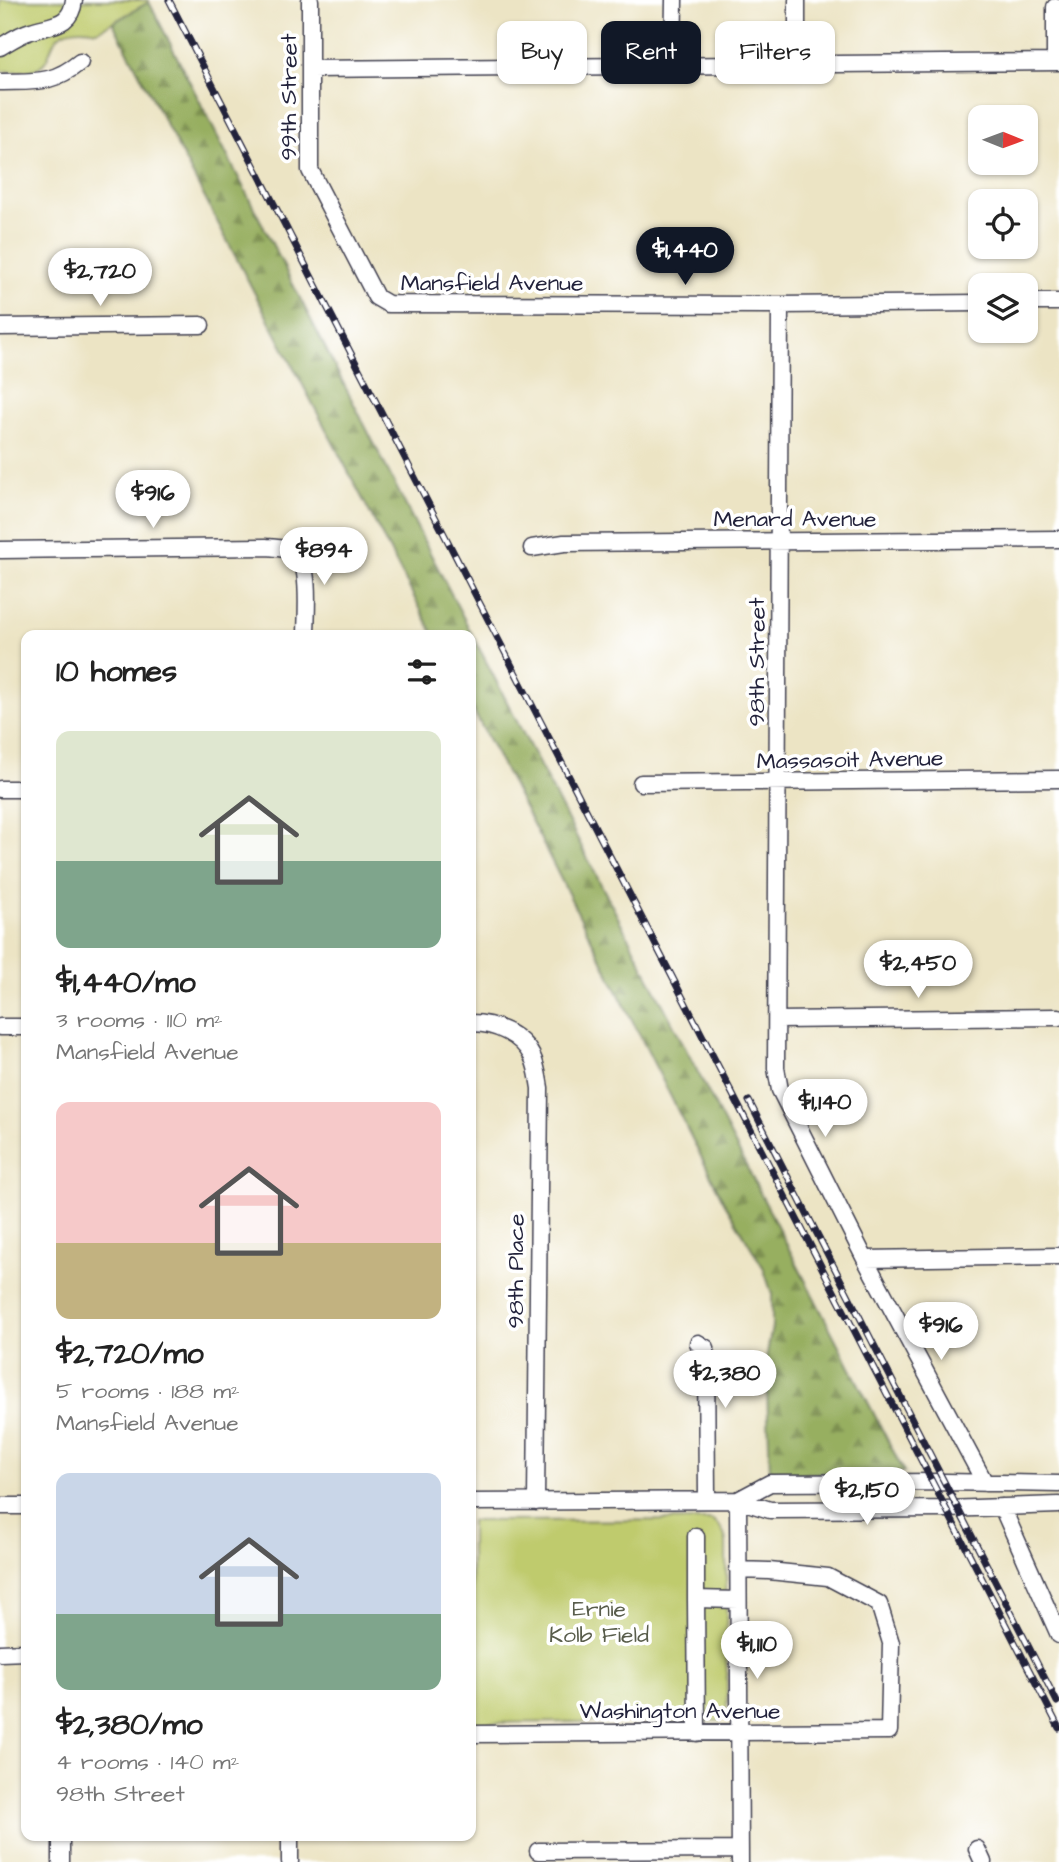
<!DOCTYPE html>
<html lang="en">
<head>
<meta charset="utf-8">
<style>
  :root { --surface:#fff; --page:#f6f6f6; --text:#222; --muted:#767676; --accent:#111827 }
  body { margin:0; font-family:"Architects Daughter",sans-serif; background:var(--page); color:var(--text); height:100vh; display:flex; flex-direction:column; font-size:26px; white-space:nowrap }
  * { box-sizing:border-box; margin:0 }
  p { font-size:23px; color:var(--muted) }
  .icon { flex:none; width:38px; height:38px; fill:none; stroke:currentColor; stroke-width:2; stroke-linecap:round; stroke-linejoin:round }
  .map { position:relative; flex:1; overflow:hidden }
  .sheet { position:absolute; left:21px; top:630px; width:455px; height:1211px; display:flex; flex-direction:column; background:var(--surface); border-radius:14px; box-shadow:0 2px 5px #0004 }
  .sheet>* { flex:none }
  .top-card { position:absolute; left:497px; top:21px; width:457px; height:63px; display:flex; gap:14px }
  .needle { width:46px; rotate:91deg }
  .buttons { position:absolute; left:968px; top:105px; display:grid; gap:14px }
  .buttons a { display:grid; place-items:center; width:70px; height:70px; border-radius:14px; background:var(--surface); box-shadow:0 2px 5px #0004; font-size:35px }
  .price { position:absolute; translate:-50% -60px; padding:0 16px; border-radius:24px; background:#fff; color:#222; font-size:23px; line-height:46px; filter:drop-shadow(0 2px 4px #0008) }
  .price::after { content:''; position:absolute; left:50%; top:42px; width:21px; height:16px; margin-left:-10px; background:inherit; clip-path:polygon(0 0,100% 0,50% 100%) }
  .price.active { background:var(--accent); color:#fff }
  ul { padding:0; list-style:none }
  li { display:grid; align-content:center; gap:14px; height:371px; padding:0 35px }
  li span { display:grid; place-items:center; height:217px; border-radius:14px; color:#555 }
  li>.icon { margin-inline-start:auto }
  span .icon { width:126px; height:126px; fill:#fffc; stroke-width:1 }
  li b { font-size:30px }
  h2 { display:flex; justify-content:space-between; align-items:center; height:84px; padding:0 35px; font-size:30px }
  .chip { padding:0 24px; border-radius:14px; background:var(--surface); box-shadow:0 2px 5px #0004; font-size:24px; line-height:63px }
  .chip.active { background:var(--accent); color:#fff }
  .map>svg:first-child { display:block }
</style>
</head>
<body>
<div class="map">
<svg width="1059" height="1862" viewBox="0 0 1059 1862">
  <defs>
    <pattern id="forest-firs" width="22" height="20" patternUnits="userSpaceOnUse" patternTransform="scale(1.75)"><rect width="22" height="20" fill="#97af60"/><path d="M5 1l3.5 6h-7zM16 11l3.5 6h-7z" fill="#7b8e50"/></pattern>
  </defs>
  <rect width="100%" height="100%" fill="#fff"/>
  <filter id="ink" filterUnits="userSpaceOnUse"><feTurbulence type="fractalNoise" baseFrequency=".0143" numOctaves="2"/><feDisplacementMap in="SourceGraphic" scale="14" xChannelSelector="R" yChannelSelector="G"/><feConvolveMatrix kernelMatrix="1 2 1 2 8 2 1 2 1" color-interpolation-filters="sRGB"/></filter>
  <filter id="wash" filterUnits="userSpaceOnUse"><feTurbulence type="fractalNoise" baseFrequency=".00686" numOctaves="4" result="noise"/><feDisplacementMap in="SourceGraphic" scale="28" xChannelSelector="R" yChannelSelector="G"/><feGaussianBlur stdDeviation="1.57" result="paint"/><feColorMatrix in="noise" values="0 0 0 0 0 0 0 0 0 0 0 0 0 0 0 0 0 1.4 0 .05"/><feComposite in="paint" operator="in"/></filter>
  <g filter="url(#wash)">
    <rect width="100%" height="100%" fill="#ece4c4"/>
    <path fill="#bfcb6d" stroke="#707654" stroke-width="2" d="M0,0H148L149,2L97,31C84,28 65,27 56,39C50,46 50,58 43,64C34,74 12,71 0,71Z
      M711,1520C721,1526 724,1531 726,1542L727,1713L720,1721L471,1723V1521Z"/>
    <path fill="url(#forest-firs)" stroke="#5c684e" stroke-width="2" d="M149,2L410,514L904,1472L770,1474L766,1359L772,1327V1294L763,1267L724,1202L533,824L471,706V635H434L113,23Z"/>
  </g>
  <g filter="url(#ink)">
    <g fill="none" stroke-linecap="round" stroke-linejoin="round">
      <g stroke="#403f50" stroke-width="19">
        <path id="minor" d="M310,0V170L376,297L388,304L780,305L980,303
          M797,0V64
          M0,47C10,41 20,34 31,31C52,24 71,27 74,0
          M1055,62V7H1059
          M673,65L674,0
          M310,69L1059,62
          M0,82C34,81 52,85 80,62
          M1026,302H1059
          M780,305L776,1068L780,1090L865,1259L985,1483
          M0,327L201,325
          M532,548L564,543L1059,539
          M0,550L266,547C277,548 290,548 298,556C311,569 306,617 306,635
          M641,783L1059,779
          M0,789H26
          M777,1020L1059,1017
          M471,1023C494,1023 521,1034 532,1056C537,1066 538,1077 540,1088L536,1502
          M0,1027H26
          M865,1259L1059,1256
          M698,1343L706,1348L707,1500
          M738,1500L740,1862
          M738,1500L770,1483L945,1482L1059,1484
          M471,1502L738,1500L770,1510L946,1509L1059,1505
          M0,1506H26
          M1002,1507L1059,1635
          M696,1599V1536
          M0,1653L26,1652
          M697,1733L696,1599L738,1600
          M471,1734L889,1731L891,1643L879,1604L828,1577L769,1571L738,1570
          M61,1836V1862
          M290,1836V1862
          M977,1849L983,1862
          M538,1851L740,1850"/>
      </g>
      <use href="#minor" stroke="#fff" stroke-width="16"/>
      <g stroke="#22223b" stroke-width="7">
        <path id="rail" d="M169,0L1059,1728
          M749,1101L1057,1702"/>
      </g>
      <use href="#rail" stroke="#fff" stroke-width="4.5" stroke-dasharray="13" stroke-linecap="butt"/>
    </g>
  </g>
  <g text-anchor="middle" stroke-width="7" stroke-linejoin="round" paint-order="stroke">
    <g font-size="23" fill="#22223b" stroke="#fff">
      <text transform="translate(288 97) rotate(-90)" y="8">99th Street</text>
      <text x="492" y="290">Mansfield Avenue</text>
      <text x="795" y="526">Menard Avenue</text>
      <text transform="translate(756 662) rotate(-90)" y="8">98th Street</text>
      <text transform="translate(850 759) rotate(-1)" y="8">Massasoit Avenue</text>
      <text transform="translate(515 1271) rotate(-90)" y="8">98th Place</text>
      <text x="680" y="1718">Washington Avenue</text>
    </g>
    <g font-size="23" fill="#595d4c" stroke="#fff">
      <text x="599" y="1616">Ernie<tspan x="599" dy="26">Kolb Field</tspan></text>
    </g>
  </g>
</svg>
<div class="buttons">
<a><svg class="needle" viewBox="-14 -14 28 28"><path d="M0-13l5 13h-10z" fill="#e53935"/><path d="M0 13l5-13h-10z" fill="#767676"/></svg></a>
<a><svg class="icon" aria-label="locate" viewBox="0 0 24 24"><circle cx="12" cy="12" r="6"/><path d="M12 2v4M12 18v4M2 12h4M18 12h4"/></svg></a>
<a><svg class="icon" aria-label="layers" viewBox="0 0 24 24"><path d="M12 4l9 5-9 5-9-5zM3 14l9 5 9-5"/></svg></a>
</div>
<b class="price active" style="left:685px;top:287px">$1,440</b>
<b class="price" style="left:100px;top:308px">$2,720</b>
<b class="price" style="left:153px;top:530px">$916</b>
<b class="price" style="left:324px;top:587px">$894</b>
<b class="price" style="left:918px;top:1000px">$2,450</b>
<b class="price" style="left:825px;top:1139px">$1,140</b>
<b class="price" style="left:941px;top:1362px">$916</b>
<b class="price" style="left:725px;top:1410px">$2,380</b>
<b class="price" style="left:867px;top:1527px">$2,150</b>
<b class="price" style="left:757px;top:1681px">$1,110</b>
<div class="top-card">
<a class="chip">Buy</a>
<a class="chip active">Rent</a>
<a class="chip">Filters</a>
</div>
<section class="sheet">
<h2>10 homes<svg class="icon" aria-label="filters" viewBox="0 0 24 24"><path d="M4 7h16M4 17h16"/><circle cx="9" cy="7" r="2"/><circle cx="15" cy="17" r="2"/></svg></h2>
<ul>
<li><span style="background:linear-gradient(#dfe7d0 60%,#7fa58c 0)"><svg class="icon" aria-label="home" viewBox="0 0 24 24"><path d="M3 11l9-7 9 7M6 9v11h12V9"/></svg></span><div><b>$1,440/mo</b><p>3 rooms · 110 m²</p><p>Mansfield Avenue</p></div></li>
<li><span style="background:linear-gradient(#f6c9c9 65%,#c2b280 0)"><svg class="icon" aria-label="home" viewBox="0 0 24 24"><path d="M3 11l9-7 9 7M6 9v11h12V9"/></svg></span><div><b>$2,720/mo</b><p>5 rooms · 188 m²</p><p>Mansfield Avenue</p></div></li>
<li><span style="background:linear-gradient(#c9d6e8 65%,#7fa58c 0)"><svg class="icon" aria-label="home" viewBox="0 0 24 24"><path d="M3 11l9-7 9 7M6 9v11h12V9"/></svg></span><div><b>$2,380/mo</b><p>4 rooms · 140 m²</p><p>98th Street</p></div></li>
</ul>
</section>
</div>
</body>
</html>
